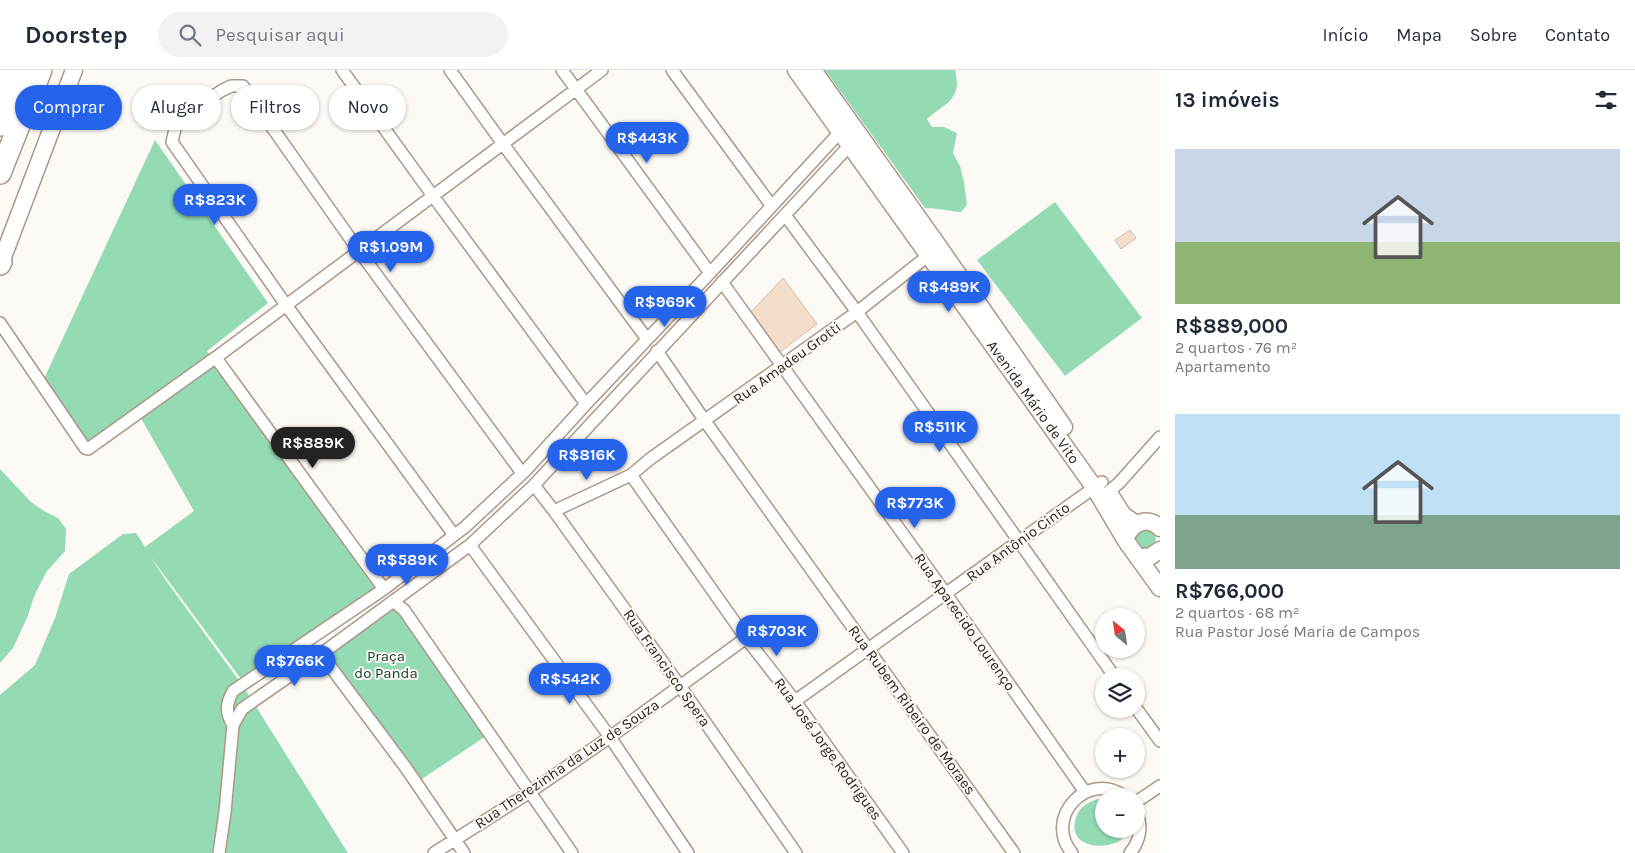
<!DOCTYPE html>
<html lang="pt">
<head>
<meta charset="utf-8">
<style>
  :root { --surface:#fff; --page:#f2f2f3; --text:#1f2937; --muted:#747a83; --line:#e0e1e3; --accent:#2563eb }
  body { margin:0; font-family:Karla,sans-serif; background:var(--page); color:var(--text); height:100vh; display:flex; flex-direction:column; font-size:19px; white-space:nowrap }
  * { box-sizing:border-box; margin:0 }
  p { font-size:16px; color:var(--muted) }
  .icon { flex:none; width:28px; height:28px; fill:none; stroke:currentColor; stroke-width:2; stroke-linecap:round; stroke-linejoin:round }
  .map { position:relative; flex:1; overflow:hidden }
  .drawer { display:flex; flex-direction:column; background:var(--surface); width:475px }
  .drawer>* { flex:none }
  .banner { position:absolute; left:15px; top:15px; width:475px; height:45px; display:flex; gap:10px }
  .needle { width:32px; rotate:330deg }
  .tools { position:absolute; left:1095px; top:538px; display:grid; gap:10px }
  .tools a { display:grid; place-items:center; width:50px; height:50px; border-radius:50%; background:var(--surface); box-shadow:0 1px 4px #0004; font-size:25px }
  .price { position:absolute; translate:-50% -42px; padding:0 11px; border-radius:18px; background:var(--accent); color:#fff; font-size:16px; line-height:32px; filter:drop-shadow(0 1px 2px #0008) }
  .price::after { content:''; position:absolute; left:50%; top:30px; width:15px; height:11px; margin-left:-8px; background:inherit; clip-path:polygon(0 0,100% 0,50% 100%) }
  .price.active { background:#222; color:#fff }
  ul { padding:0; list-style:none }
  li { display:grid; align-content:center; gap:10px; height:265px; padding:0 15px }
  li span { display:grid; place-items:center; height:155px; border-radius:0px; color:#555 }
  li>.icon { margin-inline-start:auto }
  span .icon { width:90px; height:90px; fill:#fffc; stroke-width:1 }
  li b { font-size:21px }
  h2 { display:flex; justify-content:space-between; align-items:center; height:60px; padding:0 15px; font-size:21px }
  .tag { padding:0 18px; border-radius:22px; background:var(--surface); box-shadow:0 1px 4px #0004; font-size:18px; line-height:45px }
  .tag.active { background:var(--accent); color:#fff }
  header { display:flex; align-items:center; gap:30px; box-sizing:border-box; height:70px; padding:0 25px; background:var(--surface); border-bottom:1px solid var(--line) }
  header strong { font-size:24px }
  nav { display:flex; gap:28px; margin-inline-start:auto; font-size:18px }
  .search { width:350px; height:45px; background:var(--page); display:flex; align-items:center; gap:12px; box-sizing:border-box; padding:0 18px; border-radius:28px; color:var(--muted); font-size:19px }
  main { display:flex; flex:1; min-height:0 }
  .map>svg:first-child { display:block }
</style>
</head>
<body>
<header>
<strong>Doorstep</strong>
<div class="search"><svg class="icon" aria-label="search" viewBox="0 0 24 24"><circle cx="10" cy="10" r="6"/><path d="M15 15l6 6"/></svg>Pesquisar aqui</div>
<nav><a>Início</a><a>Mapa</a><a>Sobre</a><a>Contato</a></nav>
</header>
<main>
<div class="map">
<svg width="1160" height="783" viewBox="0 0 1160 783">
  <rect width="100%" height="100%" fill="#fdf9f5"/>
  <path fill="#93dab5" d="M825,0H955C963,30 945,33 927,49L932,57H944L957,63L953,83L960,96L964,112L967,135L961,142C947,141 938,138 925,138Z
    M155,70L268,233L207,281L381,520L244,613L150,486L167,512L243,616L348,783H0V625L35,595L55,548L69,504L123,464L136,463L145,477L194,441L138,343L87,378L42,313Z
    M1055,132L1142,248L1065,306L977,190Z
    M0,399L31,432L44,441L58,448L66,459L65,481L47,501L35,524L27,548L13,578L0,593Z
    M1147,457L1155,464L1156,471L1148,478L1142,479L1134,471L1135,464Z
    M391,532L404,540L489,664L416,713L321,584Z
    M1098,729L1104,730V759H1129C1123,783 1064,783 1076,748C1079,737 1088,732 1098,729Z"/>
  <path fill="#f3ddcb" stroke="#d3bdac" d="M1130,160L1136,168L1121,179L1115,170Z
    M783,208L817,254L780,282L751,242Z"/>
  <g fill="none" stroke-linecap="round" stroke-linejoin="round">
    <g stroke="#ad9888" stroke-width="14">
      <path id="street" d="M342,0L433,126L586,334
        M450,0L503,74L647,269
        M562,0L710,203
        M672,0L771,135
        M785,145L857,242L1114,606
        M722,212L946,524L1085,722
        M0,253L85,378L88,379L222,283L602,0
        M657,281L705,351L1014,783
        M216,288L384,519
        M631,405L746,568L795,631L903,783
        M534,415L554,441L680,616L796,783
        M1102,427L1119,413L1160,367
        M554,441L631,405L650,389L857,242L934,181
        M454,465L286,235L172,72L175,59L180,49L221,21L231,16H243L359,181L522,403
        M470,475L610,667L688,783
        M393,531L404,540L572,783
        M321,584L406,698L464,783
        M795,631L1102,412
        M1136,638L1160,671
        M233,655C225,642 226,634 233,621L384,519L465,457L525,401L586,334L710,203L841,61
        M1136,732L1160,716
        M219,783L225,742L233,655L242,639L321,584L470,475L534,415L850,75
        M434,783L530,722L610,667L746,568
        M1072,783C1043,748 1087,700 1124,726
        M1130,783C1140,771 1143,756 1136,741"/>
    </g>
    <g stroke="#ad9888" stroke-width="19">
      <g id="secondary">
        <path id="s1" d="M796,0L1094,417L1126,471L1160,518"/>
        <path d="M813,0L939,177L1064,357"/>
        <path d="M0,195L74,0"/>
        <path d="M1111,426L1123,445L1136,454"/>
        <path d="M1129,462C1136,450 1150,448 1160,458"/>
        <path d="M1138,488L1151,486L1160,480"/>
      </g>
    </g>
    <g stroke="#ad9888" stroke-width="24">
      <path id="highway" d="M0,18L5,0
        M0,55L22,0
        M0,103L41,0
        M0,194L1,192"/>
    </g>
    <use href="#street" stroke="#fff" stroke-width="11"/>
    <use href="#secondary" stroke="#fff" stroke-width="16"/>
    <use href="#highway" stroke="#fff" stroke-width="21"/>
  </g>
  <g text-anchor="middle" stroke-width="4" stroke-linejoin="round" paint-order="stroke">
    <g font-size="15" fill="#271f18" stroke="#fdf9f5">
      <text transform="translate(787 293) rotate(-36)" y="5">Rua Amadeu Grotti</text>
      <text dy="5" stroke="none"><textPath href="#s1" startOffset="408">Avenida Mário de Vito</textPath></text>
      <text transform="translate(1018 472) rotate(-36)" y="5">Rua Antônio Cinto</text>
      <text transform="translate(965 552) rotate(55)" y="5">Rua Aparecido Lourenço</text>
      <text transform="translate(667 598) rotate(55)" y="5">Rua Francisco Spera</text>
      <text transform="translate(912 640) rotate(54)" y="5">Rua Rubem Ribeiro de Moraes</text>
      <text transform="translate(828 679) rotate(54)" y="5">Rua José Jorge Rodrigues</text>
      <text transform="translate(567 694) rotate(-34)" y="5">Rua Therezinha da Luz de Souza</text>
    </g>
    <g font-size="15" fill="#13412d" stroke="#fdf9f5">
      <text x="386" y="591">Praça<tspan x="386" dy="17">do Panda</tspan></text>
    </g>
  </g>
</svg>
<div class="tools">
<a><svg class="needle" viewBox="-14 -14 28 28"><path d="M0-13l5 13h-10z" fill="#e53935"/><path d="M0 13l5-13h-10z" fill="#747a83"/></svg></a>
<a><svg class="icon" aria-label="layers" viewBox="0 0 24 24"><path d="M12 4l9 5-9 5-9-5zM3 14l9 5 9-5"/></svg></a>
<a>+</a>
<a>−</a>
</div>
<b class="price" style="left:647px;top:94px">R$443K</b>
<b class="price" style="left:215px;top:156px">R$823K</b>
<b class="price" style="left:391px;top:203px">R$1.09M</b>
<b class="price" style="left:949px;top:243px">R$489K</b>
<b class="price" style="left:665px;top:258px">R$969K</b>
<b class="price" style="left:940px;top:383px">R$511K</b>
<b class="price active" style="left:313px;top:399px">R$889K</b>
<b class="price" style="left:587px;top:411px">R$816K</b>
<b class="price" style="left:915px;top:459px">R$773K</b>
<b class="price" style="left:407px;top:516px">R$589K</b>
<b class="price" style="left:777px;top:587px">R$703K</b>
<b class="price" style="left:295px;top:617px">R$766K</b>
<b class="price" style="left:570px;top:635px">R$542K</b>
<div class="banner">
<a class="tag active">Comprar</a>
<a class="tag">Alugar</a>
<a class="tag">Filtros</a>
<a class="tag">Novo</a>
</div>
</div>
<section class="drawer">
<h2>13 imóveis<svg class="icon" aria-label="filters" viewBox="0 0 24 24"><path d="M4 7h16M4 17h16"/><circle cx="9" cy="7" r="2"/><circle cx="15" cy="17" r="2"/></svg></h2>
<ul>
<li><span style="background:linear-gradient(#c9d6e8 60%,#8fb573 0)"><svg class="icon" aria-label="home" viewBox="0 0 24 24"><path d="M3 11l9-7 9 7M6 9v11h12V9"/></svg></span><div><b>R$889,000</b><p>2 quartos · 76 m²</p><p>Apartamento</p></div></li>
<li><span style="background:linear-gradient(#bfe0f5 65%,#7fa58c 0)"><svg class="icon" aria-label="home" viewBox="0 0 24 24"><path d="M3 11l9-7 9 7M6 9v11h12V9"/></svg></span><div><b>R$766,000</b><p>2 quartos · 68 m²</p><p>Rua Pastor José Maria de Campos</p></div></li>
</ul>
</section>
</main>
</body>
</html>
